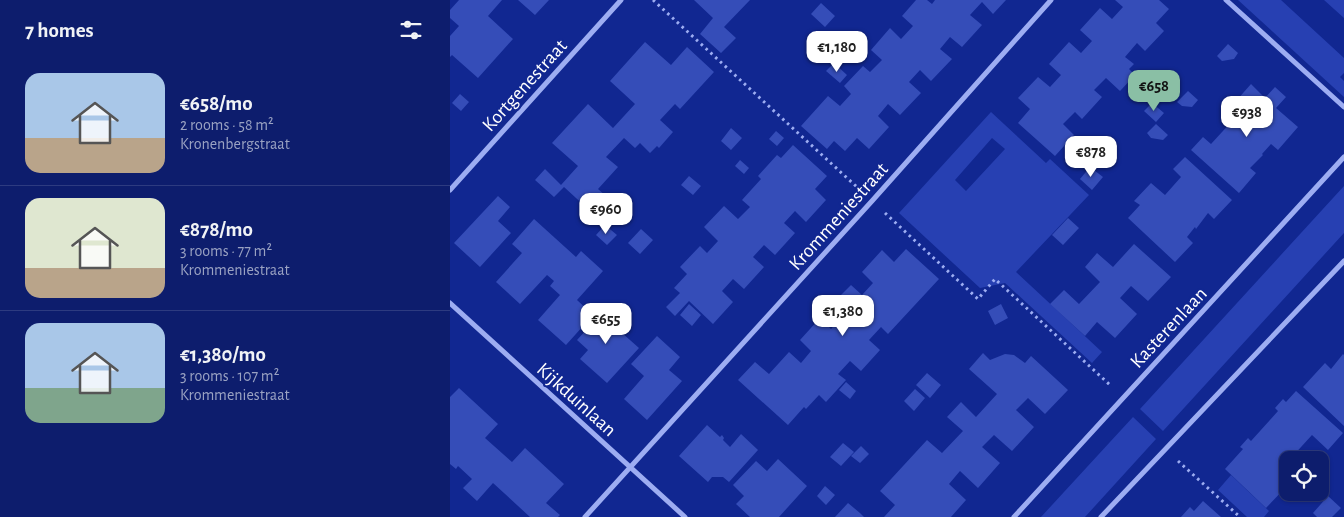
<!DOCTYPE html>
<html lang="en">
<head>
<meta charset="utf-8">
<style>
  :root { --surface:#0d1d6d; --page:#162672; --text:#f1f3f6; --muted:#9aa2c2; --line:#2d3b80; --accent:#8abfa5 }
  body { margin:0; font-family:"Alegreya Sans",sans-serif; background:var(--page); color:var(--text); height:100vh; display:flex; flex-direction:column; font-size:19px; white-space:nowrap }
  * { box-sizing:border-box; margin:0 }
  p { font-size:16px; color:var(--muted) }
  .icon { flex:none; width:28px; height:28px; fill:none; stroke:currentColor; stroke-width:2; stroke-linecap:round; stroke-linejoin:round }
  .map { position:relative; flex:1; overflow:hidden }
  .side { display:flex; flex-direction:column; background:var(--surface); width:450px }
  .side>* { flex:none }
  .tools { position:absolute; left:829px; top:451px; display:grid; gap:10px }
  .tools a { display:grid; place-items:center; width:50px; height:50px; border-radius:10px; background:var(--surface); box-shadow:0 1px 4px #0004,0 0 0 1px var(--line); font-size:25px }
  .price { position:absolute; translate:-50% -42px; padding:0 11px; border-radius:10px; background:#fff; color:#222; font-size:16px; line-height:32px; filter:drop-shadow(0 1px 2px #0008) }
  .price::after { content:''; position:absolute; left:50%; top:30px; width:15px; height:11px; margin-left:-8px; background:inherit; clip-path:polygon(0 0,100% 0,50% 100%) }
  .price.on { background:var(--accent); color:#111 }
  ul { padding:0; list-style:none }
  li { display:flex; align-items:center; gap:15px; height:125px; padding:0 25px }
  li+li { border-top:1px solid var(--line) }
  li span { display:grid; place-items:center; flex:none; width:140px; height:100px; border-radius:15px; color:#555 }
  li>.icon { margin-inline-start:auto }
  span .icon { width:60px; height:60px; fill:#fffc; stroke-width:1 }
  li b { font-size:21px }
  h2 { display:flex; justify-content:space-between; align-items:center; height:60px; padding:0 25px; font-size:21px }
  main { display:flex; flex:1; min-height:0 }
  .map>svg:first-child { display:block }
</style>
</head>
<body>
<main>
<section class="side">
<h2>7 homes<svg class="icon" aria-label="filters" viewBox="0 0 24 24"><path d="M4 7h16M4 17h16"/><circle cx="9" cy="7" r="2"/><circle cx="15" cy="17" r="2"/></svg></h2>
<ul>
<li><span style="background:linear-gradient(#a9c7e8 65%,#b9a48a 0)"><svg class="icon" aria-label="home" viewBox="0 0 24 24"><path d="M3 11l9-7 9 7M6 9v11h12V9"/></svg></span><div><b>€658/mo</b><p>2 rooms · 58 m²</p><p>Kronenbergstraat</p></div></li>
<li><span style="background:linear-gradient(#dfe7d0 70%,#b9a48a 0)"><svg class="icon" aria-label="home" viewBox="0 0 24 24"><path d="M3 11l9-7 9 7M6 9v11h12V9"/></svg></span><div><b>€878/mo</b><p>3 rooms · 77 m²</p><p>Krommeniestraat</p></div></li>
<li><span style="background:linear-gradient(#a9c7e8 65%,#7fa58c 0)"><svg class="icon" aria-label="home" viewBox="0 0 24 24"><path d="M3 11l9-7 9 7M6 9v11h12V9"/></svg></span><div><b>€1,380/mo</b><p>3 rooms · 107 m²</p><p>Krommeniestraat</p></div></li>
</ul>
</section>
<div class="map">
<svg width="894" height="517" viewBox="0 0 894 517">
  <rect width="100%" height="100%" fill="#112791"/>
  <path fill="#2740b2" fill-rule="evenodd" d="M788,0H831L894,58V73L890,77L894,81V97Z
    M874,0H894V18Z
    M541,112L596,163L600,159L639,195L566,272L652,352L642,363L555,283L530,288L449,213ZM542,138L555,149L516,191L505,180Z
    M894,186V233L713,431L690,409Z
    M683,417L706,439L635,517H591Z
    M781,475L819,511L814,517H797L768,490Z"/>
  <path fill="#354db8" d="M9,0H52L38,16L63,39L28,78L2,55L0,57V36L9,26L0,18V10Z
    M68,0H99L85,15Z
    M244,0H300L274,27L286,38L271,53L250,34L263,18Z
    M466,0H477L482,4L485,0H556L543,14L532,2L520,15L532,25L512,47L500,37L490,49L502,59L481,81L470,70L459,82L471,93L450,115L438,104L428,116L439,127L419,149L407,138L395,151L384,141L377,149L351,126L378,96L390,106L401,94L394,86L413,66L420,72L432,60L421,50L440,28L451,39L463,26L452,16Z
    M665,0H709L719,9L706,23L714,31L695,51L687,43L675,57L684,64L679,69L685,75L670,91L656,78L644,90L652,97L632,119L625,112L613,124L624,135L605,156L568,123L580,109L568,98L588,77L600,87L611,75L599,64L619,42L631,53L642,41L630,30L650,8L662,19L673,7Z
    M371,3L385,16L375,27L361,14Z
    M195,42L221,65L237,47L264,72L230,109L225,104L210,120L223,132L209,148L207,146L200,153L190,143L185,148L174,138L156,157L168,167L148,189L165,204L150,220L114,187L104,197L85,180L95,169L111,185L128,166L102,143L138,104L163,128L185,104L160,81Z
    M778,44L788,53L784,59L772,61L767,56Z
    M384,63L397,75L390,83L376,71Z
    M801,84L815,98L825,87L836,97L826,108L848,127L828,150L821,144L812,154L813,155L800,168L806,173L789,193L741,150L753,137L761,144L794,108L786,101Z
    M738,91L748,100L742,107L732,106L727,102Z
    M10,94L19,102L11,111L2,103Z
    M702,103L714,113L706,122L694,111Z
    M706,124L718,135L713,140L701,138L697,133Z
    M281,128L292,138L281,150L271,141Z
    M326,131L334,138L327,146L319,139Z
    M343,145L377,176L365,189L376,200L356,222L345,211L334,223L345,233L325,255L314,245L303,257L314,267L294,289L283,279L272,291L283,302L263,324L239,301L225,316L216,307L230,293L224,288L237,274L230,267L250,246L257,253L268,241L254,227L274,206L288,219L300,207L292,200L311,179L308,176L327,155L331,158Z
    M735,157L782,200L764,219L758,213L746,229L745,227L737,237L743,243L725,262L678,218L690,205L684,201L701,183L715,195L731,177L723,169Z
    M290,160L299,168L294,174L285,166Z
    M640,167L653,177L642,190L630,179Z
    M239,176L251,186L243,195L231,185Z
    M48,196L60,207L48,221L61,233L30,267L4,243Z
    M618,218L629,228L613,245L602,235Z
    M84,219L126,257L131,251L153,271L127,300L143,315L116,345L88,320L110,295L100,286L104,281L97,275L70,304L46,282L72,253L62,244Z
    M155,225L167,235L157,245L146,235Z
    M191,229L203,240L190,254L178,243Z
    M684,244L721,277L698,301L681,286L670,298L687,314L665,338L647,322L635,336L600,304L614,290L629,304L650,282L635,267L647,253L663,267Z
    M456,249L489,279L438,334L431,327L419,340L430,350L411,371L400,361L388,374L396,380L376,402L369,395L356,409L354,407L338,425L288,380L305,362L319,374L339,352L351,363L361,351L350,340L370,318L381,329L392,317L380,306L401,285L412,295L423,283L412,272L432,250L444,262Z
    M160,304L173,315L163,325L189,348L157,383L130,359L138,350L127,340Z
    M239,304L251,315L242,326L230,315Z
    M551,304L558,318L545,325L538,311Z
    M207,336L230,357L219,370L232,381L197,420L174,399L194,376L181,364Z
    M533,353L540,360L555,354L564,355L575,363L581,356L618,390L595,414L578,398L566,410L584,427L562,451L544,435L532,447L550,463L528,488L510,471L499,484L516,500L501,517H434L445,505L430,491L477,440L492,453L513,431L497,417L511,402L526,417L547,394L519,369Z
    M893,354L894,355V426L853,387L875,363L881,369Z
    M477,373L491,385L480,398L466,385Z
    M396,382L406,391L400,399L389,390Z
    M9,388L48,424L35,438L62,462L75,448L114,484L96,503L110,515L108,517H80L43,483L27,501L13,488L22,479L8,466L6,469L0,464V397Z
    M465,389L475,398L464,411L454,401Z
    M846,391L893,433L878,450L862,435L841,458L843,460H838V485L816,508L775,469L793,449L790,447L798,438L801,441L828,411L825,408L833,399L836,402Z
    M257,425L270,437L272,435L274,438L273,440L280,447L291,434L308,450L279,482L273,477H262L258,482L229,456Z
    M393,443L404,452L391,466L380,457Z
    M411,446L419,454L410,463L401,456Z
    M328,459L357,486L329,517H300L286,504L294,496L283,485L306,461L317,471Z
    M375,486L385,495L376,505L367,496Z
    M878,496L891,508L882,517H867L863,513Z
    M753,501L771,517H731L740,507L744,511Z
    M398,503L410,513L414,517H385Z"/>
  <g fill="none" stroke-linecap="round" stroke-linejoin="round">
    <path stroke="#9dadf2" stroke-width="3" stroke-dasharray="2.5 4" stroke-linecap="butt" d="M203,0L408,188
      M435,213L528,299L545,279L660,385
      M728,461L790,517"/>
    <path stroke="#9dadf2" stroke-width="5" d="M776,0L894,107
      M0,190L171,0
      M0,303L235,517
      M135,517L422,201L601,0
      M564,517L894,157
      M651,517L894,261"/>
  </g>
  <g text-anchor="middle" stroke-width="4.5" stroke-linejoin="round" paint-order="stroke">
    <g font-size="20" fill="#fff" stroke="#112791">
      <text transform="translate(74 85) rotate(-48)" y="7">Kortgenestraat</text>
      <text transform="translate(388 216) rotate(-48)" y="7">Krommeniestraat</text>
      <text transform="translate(718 327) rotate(-47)" y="7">Kasterenlaan</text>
      <text transform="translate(127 399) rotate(42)" y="7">Kijkduinlaan</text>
    </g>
  </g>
</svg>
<div class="tools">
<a><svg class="icon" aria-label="locate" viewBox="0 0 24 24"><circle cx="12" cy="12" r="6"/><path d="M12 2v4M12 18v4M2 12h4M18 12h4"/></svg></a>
</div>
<b class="price" style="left:387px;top:73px">€1,180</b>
<b class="price on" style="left:704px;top:112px">€658</b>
<b class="price" style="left:797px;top:138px">€938</b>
<b class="price" style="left:641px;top:178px">€878</b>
<b class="price" style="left:156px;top:235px">€960</b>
<b class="price" style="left:393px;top:337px">€1,380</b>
<b class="price" style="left:156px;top:345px">€655</b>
</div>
</main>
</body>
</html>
